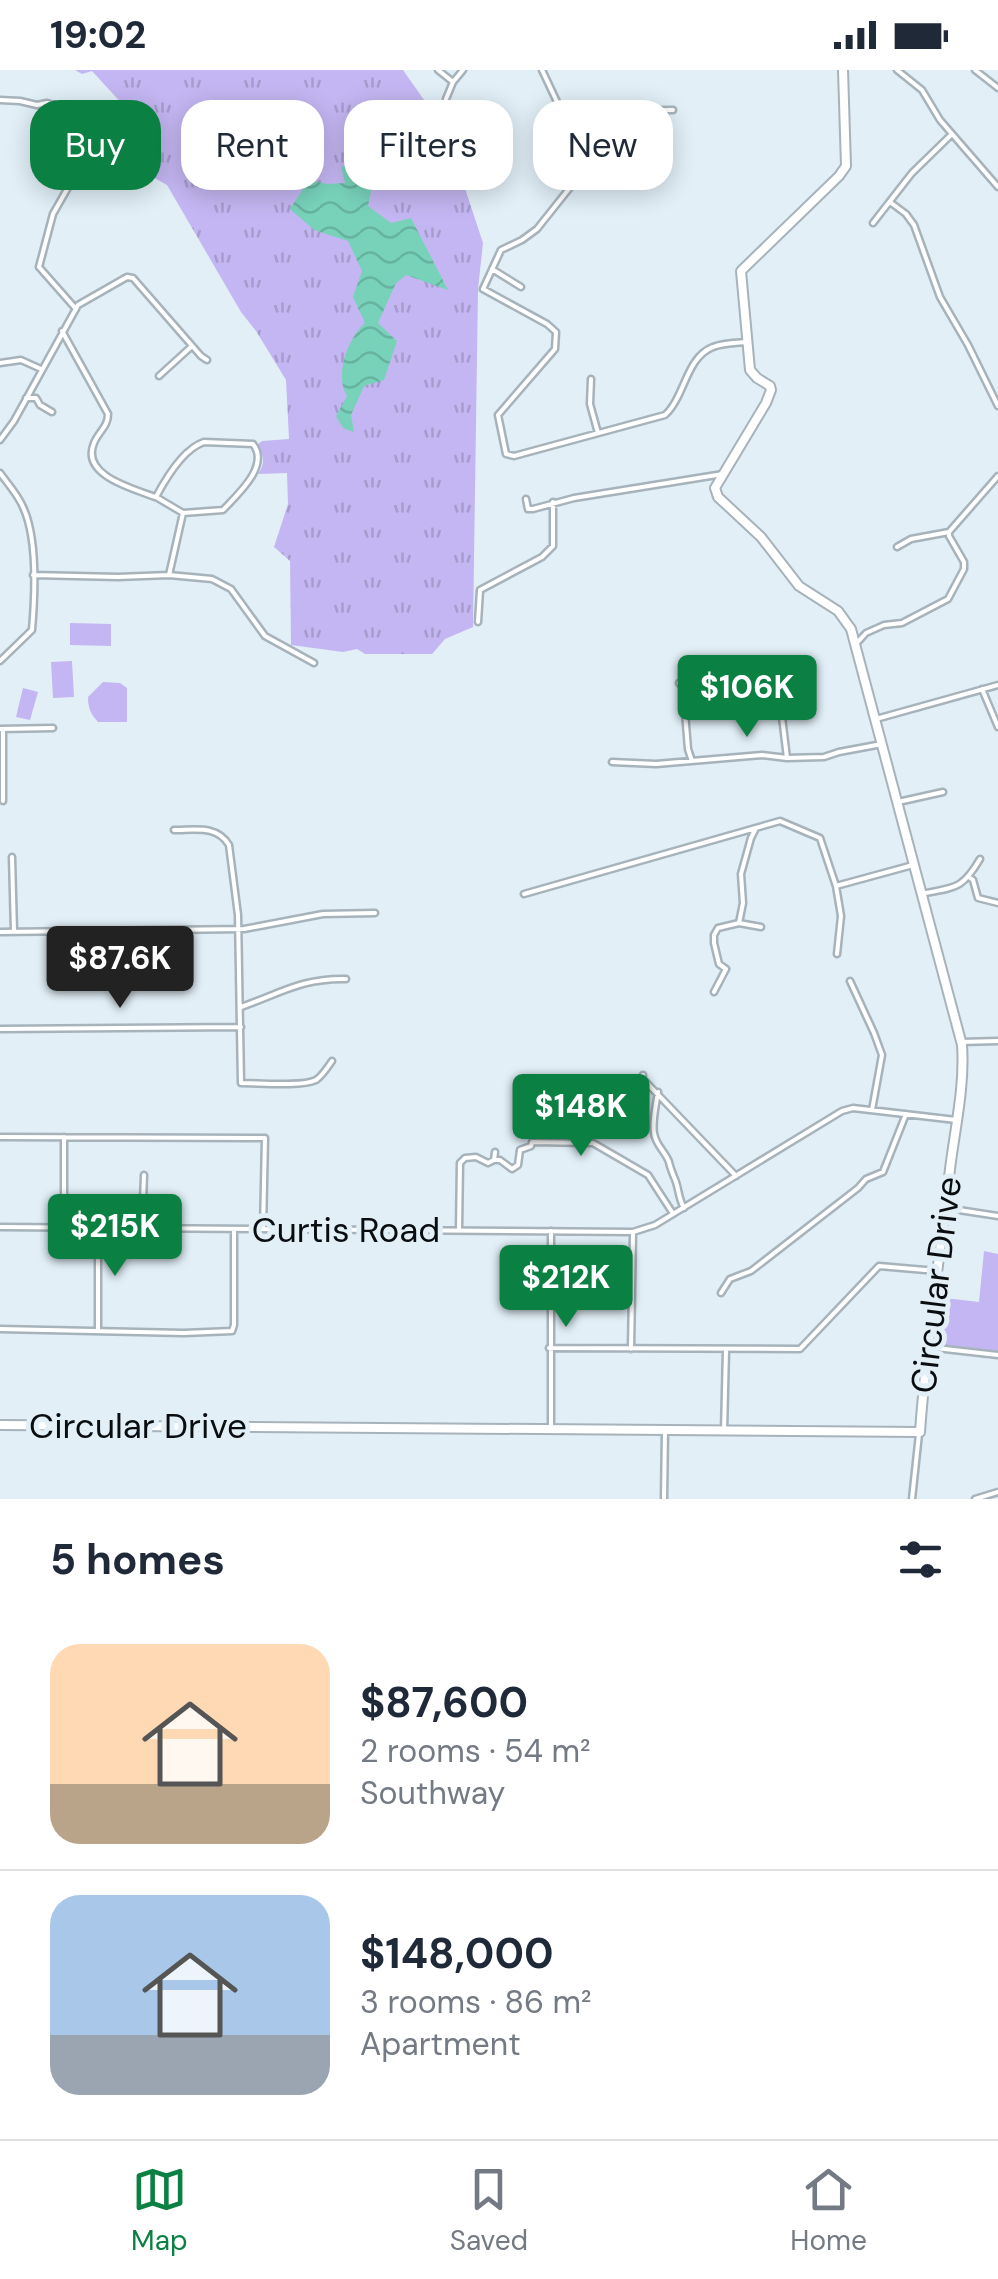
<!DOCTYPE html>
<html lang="en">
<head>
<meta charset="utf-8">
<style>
  :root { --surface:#fff; --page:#f2f2f3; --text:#1f2937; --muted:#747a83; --line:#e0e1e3; --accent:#0b8043 }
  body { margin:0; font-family:"DM Sans",sans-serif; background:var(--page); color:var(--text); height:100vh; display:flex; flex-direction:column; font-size:38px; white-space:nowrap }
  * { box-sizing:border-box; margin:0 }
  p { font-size:32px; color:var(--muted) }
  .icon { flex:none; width:55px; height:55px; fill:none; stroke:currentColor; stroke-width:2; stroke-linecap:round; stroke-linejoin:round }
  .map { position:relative; height:1429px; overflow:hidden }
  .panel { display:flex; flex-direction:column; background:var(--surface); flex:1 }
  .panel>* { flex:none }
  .banner { position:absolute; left:30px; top:30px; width:940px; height:90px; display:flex; gap:20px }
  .price { position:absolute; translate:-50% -85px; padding:0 22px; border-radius:10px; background:var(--accent); color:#fff; font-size:32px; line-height:65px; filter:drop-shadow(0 2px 5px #0008) }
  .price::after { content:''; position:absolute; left:50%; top:60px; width:30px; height:22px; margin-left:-15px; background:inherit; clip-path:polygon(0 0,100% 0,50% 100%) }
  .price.on { background:#222; color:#fff }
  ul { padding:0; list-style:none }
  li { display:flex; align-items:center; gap:30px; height:250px; padding:0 50px }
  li+li { border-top:2px solid var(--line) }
  li span { display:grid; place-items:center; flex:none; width:280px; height:200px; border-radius:30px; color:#555 }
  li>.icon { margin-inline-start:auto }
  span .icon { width:120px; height:120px; fill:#fffc; stroke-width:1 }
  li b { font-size:42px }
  h2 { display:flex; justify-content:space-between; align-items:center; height:120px; padding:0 50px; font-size:42px }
  .pill { padding:0 35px; border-radius:30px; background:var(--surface); box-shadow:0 5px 25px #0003; font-size:35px; line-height:90px }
  .pill.on { background:var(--accent); color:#fff }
  .status { display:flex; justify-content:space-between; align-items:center; height:70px; padding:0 50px; background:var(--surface); direction:ltr }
  .status svg { height:28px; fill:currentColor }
  .dock { display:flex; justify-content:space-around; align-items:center; height:140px; border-top:2px solid var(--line); background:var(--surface); font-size:28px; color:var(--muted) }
  .dock a { display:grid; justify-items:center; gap:5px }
  .dock .on { color:var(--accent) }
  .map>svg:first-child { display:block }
</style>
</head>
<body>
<div class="status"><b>19:02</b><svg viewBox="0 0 49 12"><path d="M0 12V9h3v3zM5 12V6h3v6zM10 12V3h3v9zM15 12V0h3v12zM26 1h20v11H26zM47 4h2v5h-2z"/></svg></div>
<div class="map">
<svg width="998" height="1429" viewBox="0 0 998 1429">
  <defs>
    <pattern id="park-tufts" width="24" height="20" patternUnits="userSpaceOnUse" patternTransform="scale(2.5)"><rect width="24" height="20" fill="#c4b6f2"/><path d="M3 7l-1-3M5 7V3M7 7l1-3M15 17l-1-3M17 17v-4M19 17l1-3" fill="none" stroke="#a79bce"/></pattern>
    <pattern id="water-waves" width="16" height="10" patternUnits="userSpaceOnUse" patternTransform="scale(2.5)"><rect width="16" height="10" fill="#78d2ba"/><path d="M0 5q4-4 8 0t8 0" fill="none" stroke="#66b39f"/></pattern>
  </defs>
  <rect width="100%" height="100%" fill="#e2eff7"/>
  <path fill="#c4b6f2" d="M70,553L111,554V576L70,575Z
    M72,591L74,627L53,628L51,592Z
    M103,612L120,613L127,618V652H98C91,644 88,639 88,627Z
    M23,618L38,622L30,650L16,647Z
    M984,1181L998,1184V1283L931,1276L936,1227L979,1232Z"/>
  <path fill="url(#park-tufts)" d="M75,0H403L429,37L441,32L444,28L447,31L443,51L463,61L484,54L489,63L452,79L483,173L478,219L473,557L445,569L432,584H365L357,579L343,582L291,575L290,491L274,477L288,434L287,403L258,404C265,395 265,384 256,376L262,371L289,369L286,310L256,261L241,242L167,115L153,107L147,61L92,1L82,4Z"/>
  <path fill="url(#water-waves)" d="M386,89L389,97L373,111L368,136L391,153L411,148L448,220L406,205L396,213L378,253L397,271L384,310L364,316L351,345L354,362L343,358L336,346L347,326C334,305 348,268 365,253L353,227L362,201L348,171L314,160L290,139L309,110L327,114L345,113L341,97L355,92Z"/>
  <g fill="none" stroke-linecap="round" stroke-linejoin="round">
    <g stroke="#a7b3bb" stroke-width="9">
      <path id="street" d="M438,0L453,12
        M542,0L558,34L572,44L599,41L673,40
        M897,0L922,20L940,50L998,117
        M975,0L998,18
        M446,29L453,12L463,0
        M0,30L20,31L37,35L47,33L70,39L95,58L78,90L74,107L53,144L39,197L76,239
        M572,44L576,57L580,105L537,159L522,170L501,180L483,219L547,254L556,262L555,279L498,345L506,384L514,386L665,345C685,327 686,287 713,277C723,273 736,273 747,272
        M890,132L906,144L914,155L940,227L968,275L998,336
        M873,153L912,103L952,64
        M492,199L521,217
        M62,261L108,344C108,357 99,361 94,373C80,406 135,419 155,427
        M0,293L21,290L41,299
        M159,306L192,276
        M591,309L590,334L598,363
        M26,328H36L40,335L52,342
        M0,370L14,351L78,235L127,207L133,208L201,286L207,290
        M204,372L253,374C270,396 238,424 223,440L183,443L156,427C166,408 183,379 204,372Z
        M0,403C8,414 18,425 23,437C38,469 35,525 32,560L0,591
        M526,429L528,439H533L574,428L723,404
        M897,477L911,469L949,462L998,406
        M33,505L118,507L169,505L212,509L231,519L265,566L314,593
        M169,505L183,443
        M478,552L480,520L542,487L553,476V432
        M856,574L866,563L884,555L902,553L948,529L964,499V492L949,466V462
        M679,613L683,618L688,679L692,691
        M683,618L699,612L760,605L769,607L772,614L773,636L782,647L787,688
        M982,619L998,657
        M876,649L998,615
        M0,659L53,658
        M3,659V731
        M612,692L656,694L762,685L787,688L824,687L839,682L882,674
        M898,732L943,722
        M174,760C196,760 217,755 229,775L238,845L241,1013C259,1013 301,1017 316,1010C322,1006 328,997 332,991
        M12,787L14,862
        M969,807L973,810L978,828L998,833
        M836,816L913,795
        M524,824L780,751L820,768L836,816L841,846L837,884
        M921,824C955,817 962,820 980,789
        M739,853L761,857
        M0,862L244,859L323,844L375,843
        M850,911L874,963L882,985L872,1040
        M714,922L726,899L719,894L714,873V865L718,858L739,853L743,833L741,804L751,768L756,758
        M241,937C281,923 302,908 346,909
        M0,959L241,957
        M961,972L998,971
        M643,1005V1009L736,1106
        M658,1022C656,1035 652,1051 654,1063C656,1076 665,1081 669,1092C670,1097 672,1102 674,1107C679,1117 678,1128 684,1138
        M0,1067L265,1068L263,1159
        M64,1067V1157
        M494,1090H500L512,1099L518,1095L520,1080L531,1076L532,1072L593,1073L648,1105L672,1142
        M946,1138L998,1146
        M0,1157L633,1162L655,1155L842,1041L853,1038L956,1050
        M142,1158L144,1105
        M459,1160L460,1093L465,1088L476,1087L488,1093L494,1090L495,1082
        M721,1223L730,1209L751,1201L858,1118L866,1109L883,1102L906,1044
        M0,1259L184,1263L232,1261L234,1255V1160
        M98,1261V1158
        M927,1277L998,1285
        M549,1278L800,1279L879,1196L937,1201
        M631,1279L633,1164
        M551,1360V1161
        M724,1361L726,1280
        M664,1429L665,1360
        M912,1429L919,1364
        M975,1429L998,1422"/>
    </g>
    <g stroke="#a7b3bb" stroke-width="12">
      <path id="secondary" d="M0,1355L920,1362C926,1274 940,1187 950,1099C955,1058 965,1016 962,975L851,559L838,541L799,516L761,467L718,427L715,418L766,333L771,320L770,316L757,308L750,300L741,201L839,106L846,96L843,0"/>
    </g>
    <use href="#street" stroke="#fff" stroke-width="4"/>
    <use href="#secondary" stroke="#fff" stroke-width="8"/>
  </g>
  <g text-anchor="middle" stroke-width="10" stroke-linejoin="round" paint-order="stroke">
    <g font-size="35" fill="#090d10" stroke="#e2eff7">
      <text x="346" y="1172">Curtis Road</text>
      <text transform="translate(936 1215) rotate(-83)" y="12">Circular Drive</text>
      <text x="138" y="1368">Circular Drive</text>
    </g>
  </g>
</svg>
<b class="price" style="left:747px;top:670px">$106K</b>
<b class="price on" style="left:120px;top:941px">$87.6K</b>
<b class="price" style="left:581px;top:1089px">$148K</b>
<b class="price" style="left:115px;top:1209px">$215K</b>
<b class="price" style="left:566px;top:1260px">$212K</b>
<div class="banner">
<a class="pill on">Buy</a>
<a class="pill">Rent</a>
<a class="pill">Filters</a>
<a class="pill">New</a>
</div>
</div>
<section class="panel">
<h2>5 homes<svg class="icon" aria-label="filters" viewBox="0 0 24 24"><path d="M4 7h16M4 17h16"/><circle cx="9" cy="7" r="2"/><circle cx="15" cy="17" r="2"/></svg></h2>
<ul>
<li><span style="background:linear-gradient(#ffd9b3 70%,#b9a48a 0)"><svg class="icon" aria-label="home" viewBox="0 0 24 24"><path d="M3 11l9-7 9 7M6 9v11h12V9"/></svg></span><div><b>$87,600</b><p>2 rooms · 54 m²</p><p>Southway</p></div></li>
<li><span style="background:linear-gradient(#a9c7e8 70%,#9aa5b1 0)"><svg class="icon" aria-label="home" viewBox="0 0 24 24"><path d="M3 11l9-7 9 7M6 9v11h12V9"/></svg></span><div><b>$148,000</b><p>3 rooms · 86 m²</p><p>Apartment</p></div></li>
</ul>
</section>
<nav class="dock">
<a class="on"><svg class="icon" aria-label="map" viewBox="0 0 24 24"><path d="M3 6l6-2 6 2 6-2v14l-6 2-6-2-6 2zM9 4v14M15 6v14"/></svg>Map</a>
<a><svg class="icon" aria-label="saved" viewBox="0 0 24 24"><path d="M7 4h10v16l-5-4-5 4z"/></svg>Saved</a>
<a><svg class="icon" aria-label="home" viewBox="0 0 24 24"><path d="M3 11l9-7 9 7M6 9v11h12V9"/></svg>Home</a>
</nav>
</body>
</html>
